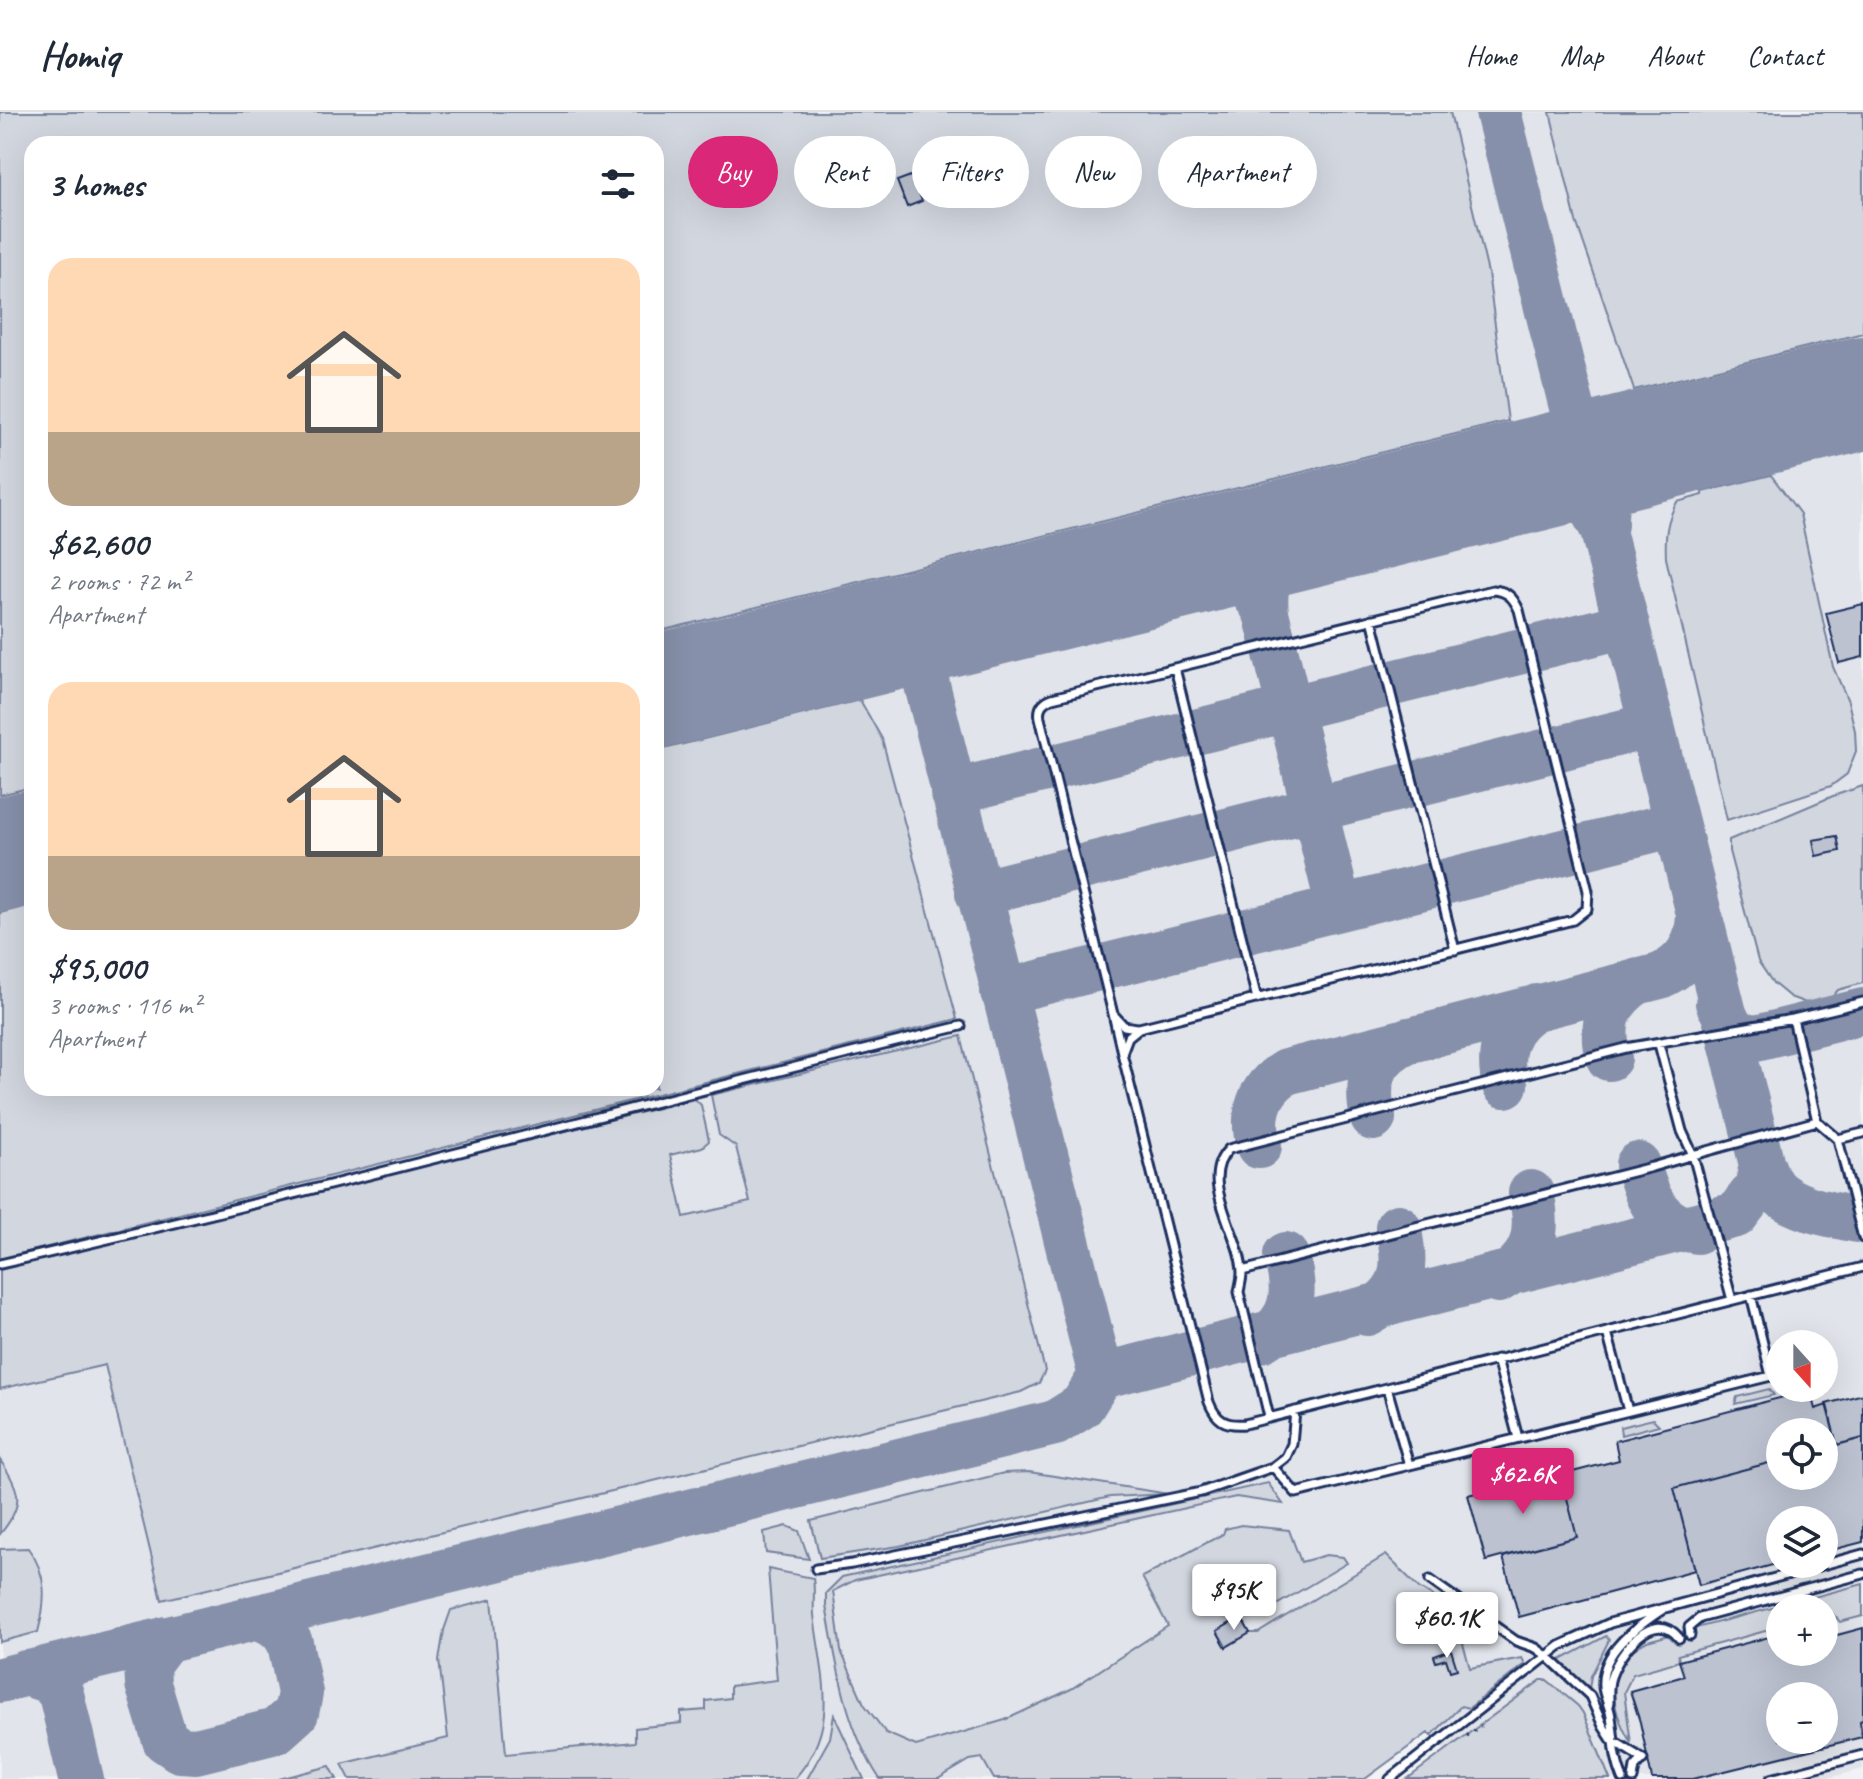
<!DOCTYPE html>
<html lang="en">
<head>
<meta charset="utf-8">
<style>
  :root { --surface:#fff; --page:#f6f6f7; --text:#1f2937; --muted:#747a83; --line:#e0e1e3; --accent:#db2777 }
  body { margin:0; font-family:Caveat,sans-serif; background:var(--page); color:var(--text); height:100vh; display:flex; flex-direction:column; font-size:30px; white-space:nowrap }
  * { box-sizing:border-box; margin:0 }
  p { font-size:26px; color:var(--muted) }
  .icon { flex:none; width:44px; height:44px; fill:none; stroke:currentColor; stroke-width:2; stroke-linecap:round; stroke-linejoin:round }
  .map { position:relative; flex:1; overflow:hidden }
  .panel { position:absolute; left:24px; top:24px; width:640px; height:960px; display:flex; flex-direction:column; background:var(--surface); border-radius:24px; box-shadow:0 8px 32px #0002 }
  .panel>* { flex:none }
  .guide { position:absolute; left:688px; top:24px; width:760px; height:72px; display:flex; gap:16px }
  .needle { width:52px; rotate:159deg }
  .controls { position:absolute; left:1766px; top:1218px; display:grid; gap:16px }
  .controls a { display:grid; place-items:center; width:72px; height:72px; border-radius:50%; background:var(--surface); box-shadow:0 8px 32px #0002; font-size:40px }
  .price { position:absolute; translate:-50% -68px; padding:0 18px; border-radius:8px; background:#fff; color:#222; font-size:26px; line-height:52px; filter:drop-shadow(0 2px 4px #0008) }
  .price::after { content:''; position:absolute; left:50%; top:48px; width:24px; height:18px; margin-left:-12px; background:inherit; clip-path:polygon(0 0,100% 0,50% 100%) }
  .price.selected { background:var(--accent); color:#fff }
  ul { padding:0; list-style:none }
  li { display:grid; align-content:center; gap:16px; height:424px; padding:0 24px }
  li span { display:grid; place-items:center; height:248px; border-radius:24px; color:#555 }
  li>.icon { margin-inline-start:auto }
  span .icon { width:144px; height:144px; fill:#fffc; stroke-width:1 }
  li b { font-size:34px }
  h2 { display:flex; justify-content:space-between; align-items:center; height:96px; padding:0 24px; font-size:34px }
  .tag { padding:0 28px; border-radius:36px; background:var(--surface); box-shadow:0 8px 32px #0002; font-size:28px; line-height:72px }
  .tag.selected { background:var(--accent); color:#fff }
  header { display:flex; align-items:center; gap:48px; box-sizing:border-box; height:112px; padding:0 40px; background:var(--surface); border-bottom:2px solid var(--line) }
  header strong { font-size:38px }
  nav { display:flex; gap:44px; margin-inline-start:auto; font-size:28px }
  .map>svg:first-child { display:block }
</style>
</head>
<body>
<header>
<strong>Homiq</strong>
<nav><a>Home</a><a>Map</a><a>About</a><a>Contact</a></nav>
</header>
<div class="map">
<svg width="1863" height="1667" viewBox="0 0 1863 1667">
  <rect width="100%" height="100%" fill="#f1f2f5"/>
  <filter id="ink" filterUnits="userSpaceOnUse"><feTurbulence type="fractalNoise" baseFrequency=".0125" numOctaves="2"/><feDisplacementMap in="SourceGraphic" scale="16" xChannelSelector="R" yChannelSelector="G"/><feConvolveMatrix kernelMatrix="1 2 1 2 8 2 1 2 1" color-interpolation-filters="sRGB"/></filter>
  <g filter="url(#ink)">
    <path fill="#e1e4ea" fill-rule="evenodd" d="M0,0H1863V1657L1824,1667H1610L1578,1594L1541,1568L1445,1639L1429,1621L1019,1667H0ZM32,32H656V976H32ZM1780,1232H1824V1276H1780ZM1780,1320H1824V1364H1780ZM1780,1408H1824V1452H1780ZM1780,1496H1824V1540H1780ZM1780,1584H1824V1628H1780Z"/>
    <path fill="#d2d6df" stroke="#76829e" stroke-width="2" d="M0,0H1450L1488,161L1508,309L656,520V32H32V675L0,683Z
      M1550,0H1863V221L1634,278L1576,109Z
      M1771,363L1800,402L1833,555L1848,589L1855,619L1856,639L1847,662L1831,674L1727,708L1666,446C1665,425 1666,409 1677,390L1703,383V380Z
      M860,588L882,627L957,907L0,1147V801L32,793V976H656V639Z
      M1863,674V871L1838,878L1825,894L1817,895L1790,885L1773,871L1758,849L1729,739V728L1833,684Z
      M961,924L1045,1259L1039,1271L1021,1280L162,1488L105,1253L0,1277V1158L695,987L701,993L709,1029L702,1035L670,1043L684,1105L750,1090L736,1035L719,1023L711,983Z
      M1769,1277L1774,1283L1735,1292L1737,1285Z
      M1653,1307L1659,1313L1621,1323L1620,1315Z
      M0,1348C21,1378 25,1393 0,1422Z
      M1029,1360L1169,1382L1110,1385L899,1434L820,1446L811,1409L1004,1361Z
      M1268,1371L1283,1392L1236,1385L855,1468L833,1479L841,1539L864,1592L886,1621L916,1634L1005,1608L1071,1577L1168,1514L1142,1465L1223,1422L1225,1417L1241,1413L1289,1418L1301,1450L1326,1443L1343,1445L1347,1451L1278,1492L1269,1491L1262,1485L1241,1496V1505L1217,1519L1226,1535L1250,1521H1258L1386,1443L1419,1476L1453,1497L1470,1556L1522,1546L1525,1552L1469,1596L1461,1594L1431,1624L1428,1621L1365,1667H994L982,1646L970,1648L938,1667H880C845,1615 837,1554 826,1494V1481L842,1465Z
      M787,1414L799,1419L809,1447L766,1441L764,1420Z
      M28,1436C48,1462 46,1490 38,1520L0,1530V1437Z
      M768,1457L813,1466C815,1479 813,1491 814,1503C821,1565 842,1614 794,1667H350L342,1652L448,1626L439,1548L444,1518L451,1498L492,1487L506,1642L635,1630V1616L681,1611V1600L706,1598V1589L730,1586V1574L777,1568Z
      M1863,1472V1504L1840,1510L1832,1501L1824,1503V1496H1780V1515L1678,1543L1679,1549L1633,1562L1624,1580L1631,1631C1609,1594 1602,1552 1647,1529Z
      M1606,1524L1609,1528L1591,1564L1588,1584L1554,1554L1557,1550Z
      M1541,1568H1547L1578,1594L1583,1601L1610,1667H1407Z
      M834,1603L864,1667H807L830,1626Z
      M330,1654L337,1667H279Z"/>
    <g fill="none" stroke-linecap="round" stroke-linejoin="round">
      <path stroke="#8690aa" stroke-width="46" d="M1498,0L1762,1053C1765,1061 1768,1069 1773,1076C1793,1098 1835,1103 1863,1109
        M1517,367C1561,366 1582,374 1601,414
        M1605,413C1604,375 1619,352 1653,334
        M1188,448C1224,455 1249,467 1266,501L1339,796
        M1266,501C1261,455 1281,434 1321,416
        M913,517L1101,1264L1736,1103L1757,1076L1762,1053
        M953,680L1627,513
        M978,781L1652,613
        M1003,880L1676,712
        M1718,891C1731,912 1727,923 1756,926L1863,899
        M1609,946C1600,910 1607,890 1638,869
        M1505,973C1497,940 1505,911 1537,895
        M1373,1006C1365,968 1372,945 1408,928
        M1259,1034C1251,1004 1258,977 1286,960L1660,864C1687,852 1698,831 1699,803
        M1638,1053C1647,1087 1659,1115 1697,1119
        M1498,1168C1535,1148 1540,1120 1531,1081
        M1367,1201C1406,1180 1407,1154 1398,1115
        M1261,1228C1296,1208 1296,1178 1286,1143
        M166,1527L147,1552L148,1572L165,1628L180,1638L196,1639L276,1619L296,1601L300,1581L290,1531L282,1518L258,1505
        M26,1561L50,1569L61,1582L81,1667
        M0,1568L1055,1311L1082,1294L1101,1264"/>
      <path stroke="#8690aa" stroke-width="114" d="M656,580L1863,281
        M0,743L32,735"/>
    </g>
    <path fill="#bcc2d0" stroke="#1b2f5e" stroke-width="2" fill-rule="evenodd" d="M913,63L922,89L907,95L897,69Z
      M1863,492V545L1839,551L1826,501Z
      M1837,724L1840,739L1816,744L1813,728Z
      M1810,1278L1815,1297L1827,1293L1837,1333L1824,1336V1320H1780V1348L1674,1376L1695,1458L1519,1505L1503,1445L1577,1425L1561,1363L1619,1348L1615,1329Z
      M1863,1282V1326L1837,1333L1826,1292Z
      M1863,1326V1430L1824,1440V1408H1780V1451L1699,1473L1674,1376L1780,1348V1364H1824V1336Z
      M1560,1359L1577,1425L1486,1449L1468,1383Z
      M1241,1505L1250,1521L1226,1535L1217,1519Z
      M1824,1510H1827L1837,1523L1863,1516V1608L1860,1609L1862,1625L1693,1667H1652L1640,1610L1630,1579L1684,1564L1679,1549L1780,1522V1540H1824ZM1780,1584H1824V1628H1780Z
      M1451,1538L1457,1557L1450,1559L1446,1547L1436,1550L1434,1544Z"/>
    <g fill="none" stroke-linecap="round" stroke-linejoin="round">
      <g stroke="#1b2f5e" stroke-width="13">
        <path id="lane" d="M1372,507L1455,838
          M1175,556L1257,887
          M1114,903L1124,914L1137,916
          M1793,907L1817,1009L1838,1027L1863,1126
          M1122,941L1128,925L1139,916L1573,808L1587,797L1588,779L1519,498C1513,485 1507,479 1493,478L1052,586C1042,590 1038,596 1040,606L1113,902L1122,941L1209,1290C1216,1308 1225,1314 1245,1312L1863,1155
          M1838,1027L1863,1021
          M0,1152C322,1079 640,992 961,914
          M1242,1159L1652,1055L1693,1043L1682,1019L1659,932
          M1732,1188L1693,1043L1817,1009
          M1607,1220L1628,1299
          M1497,1247L1518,1326
          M1387,1276L1409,1353
          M1269,1305L1239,1180C1240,1174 1242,1167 1242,1161C1242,1123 1196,1069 1229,1037L1626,936L1793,907L1863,890
          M1273,1355L1296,1381L1771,1264L1751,1183
          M816,1457L852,1452L1201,1380L1273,1355L1286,1345L1292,1332L1295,1299
          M1430,1468L1516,1529L1536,1536L1547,1544L1590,1584L1603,1614L1612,1628L1643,1647L1635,1655L1633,1667
          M1690,1523L1689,1515L1700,1506L1863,1462
          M1609,1590C1609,1581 1608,1573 1611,1565C1619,1541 1654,1494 1679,1526
          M1390,1667L1560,1534L1610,1511L1863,1442
          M1623,1667C1613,1643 1615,1629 1611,1605C1610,1595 1604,1585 1603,1575C1600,1539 1637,1515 1662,1498
          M1771,1667L1863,1643"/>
      </g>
      <path stroke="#1b2f5e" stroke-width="3" stroke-dasharray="2 6" stroke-linecap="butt" d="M1467,1624L1481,1614"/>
      <use href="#lane" stroke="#fff" stroke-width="7"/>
    </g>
  </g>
</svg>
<div class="controls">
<a><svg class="needle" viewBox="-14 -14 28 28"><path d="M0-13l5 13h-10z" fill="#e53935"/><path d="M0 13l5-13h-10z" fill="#747a83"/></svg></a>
<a><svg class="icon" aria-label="locate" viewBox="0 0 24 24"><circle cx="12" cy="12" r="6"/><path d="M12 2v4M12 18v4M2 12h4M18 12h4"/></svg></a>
<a><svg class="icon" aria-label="layers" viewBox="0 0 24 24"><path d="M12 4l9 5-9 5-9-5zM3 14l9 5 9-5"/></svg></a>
<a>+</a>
<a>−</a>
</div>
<b class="price selected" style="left:1523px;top:1404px">$62.6K</b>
<b class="price" style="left:1234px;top:1520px">$95K</b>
<b class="price" style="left:1447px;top:1548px">$60.1K</b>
<div class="guide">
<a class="tag selected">Buy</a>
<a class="tag">Rent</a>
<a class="tag">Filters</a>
<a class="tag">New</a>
<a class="tag">Apartment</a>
</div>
<section class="panel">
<h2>3 homes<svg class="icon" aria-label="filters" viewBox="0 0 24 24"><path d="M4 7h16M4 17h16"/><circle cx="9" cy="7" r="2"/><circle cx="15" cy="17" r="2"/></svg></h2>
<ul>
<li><span style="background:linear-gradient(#ffd9b3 70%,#b9a48a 0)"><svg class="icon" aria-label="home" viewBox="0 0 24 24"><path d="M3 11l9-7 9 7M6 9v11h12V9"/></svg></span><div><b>$62,600</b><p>2 rooms · 72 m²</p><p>Apartment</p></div></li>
<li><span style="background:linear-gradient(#ffd9b3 70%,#b9a48a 0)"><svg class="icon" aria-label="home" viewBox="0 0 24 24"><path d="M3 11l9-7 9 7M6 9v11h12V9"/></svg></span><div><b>$95,000</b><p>3 rooms · 116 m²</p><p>Apartment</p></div></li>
</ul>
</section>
</div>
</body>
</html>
